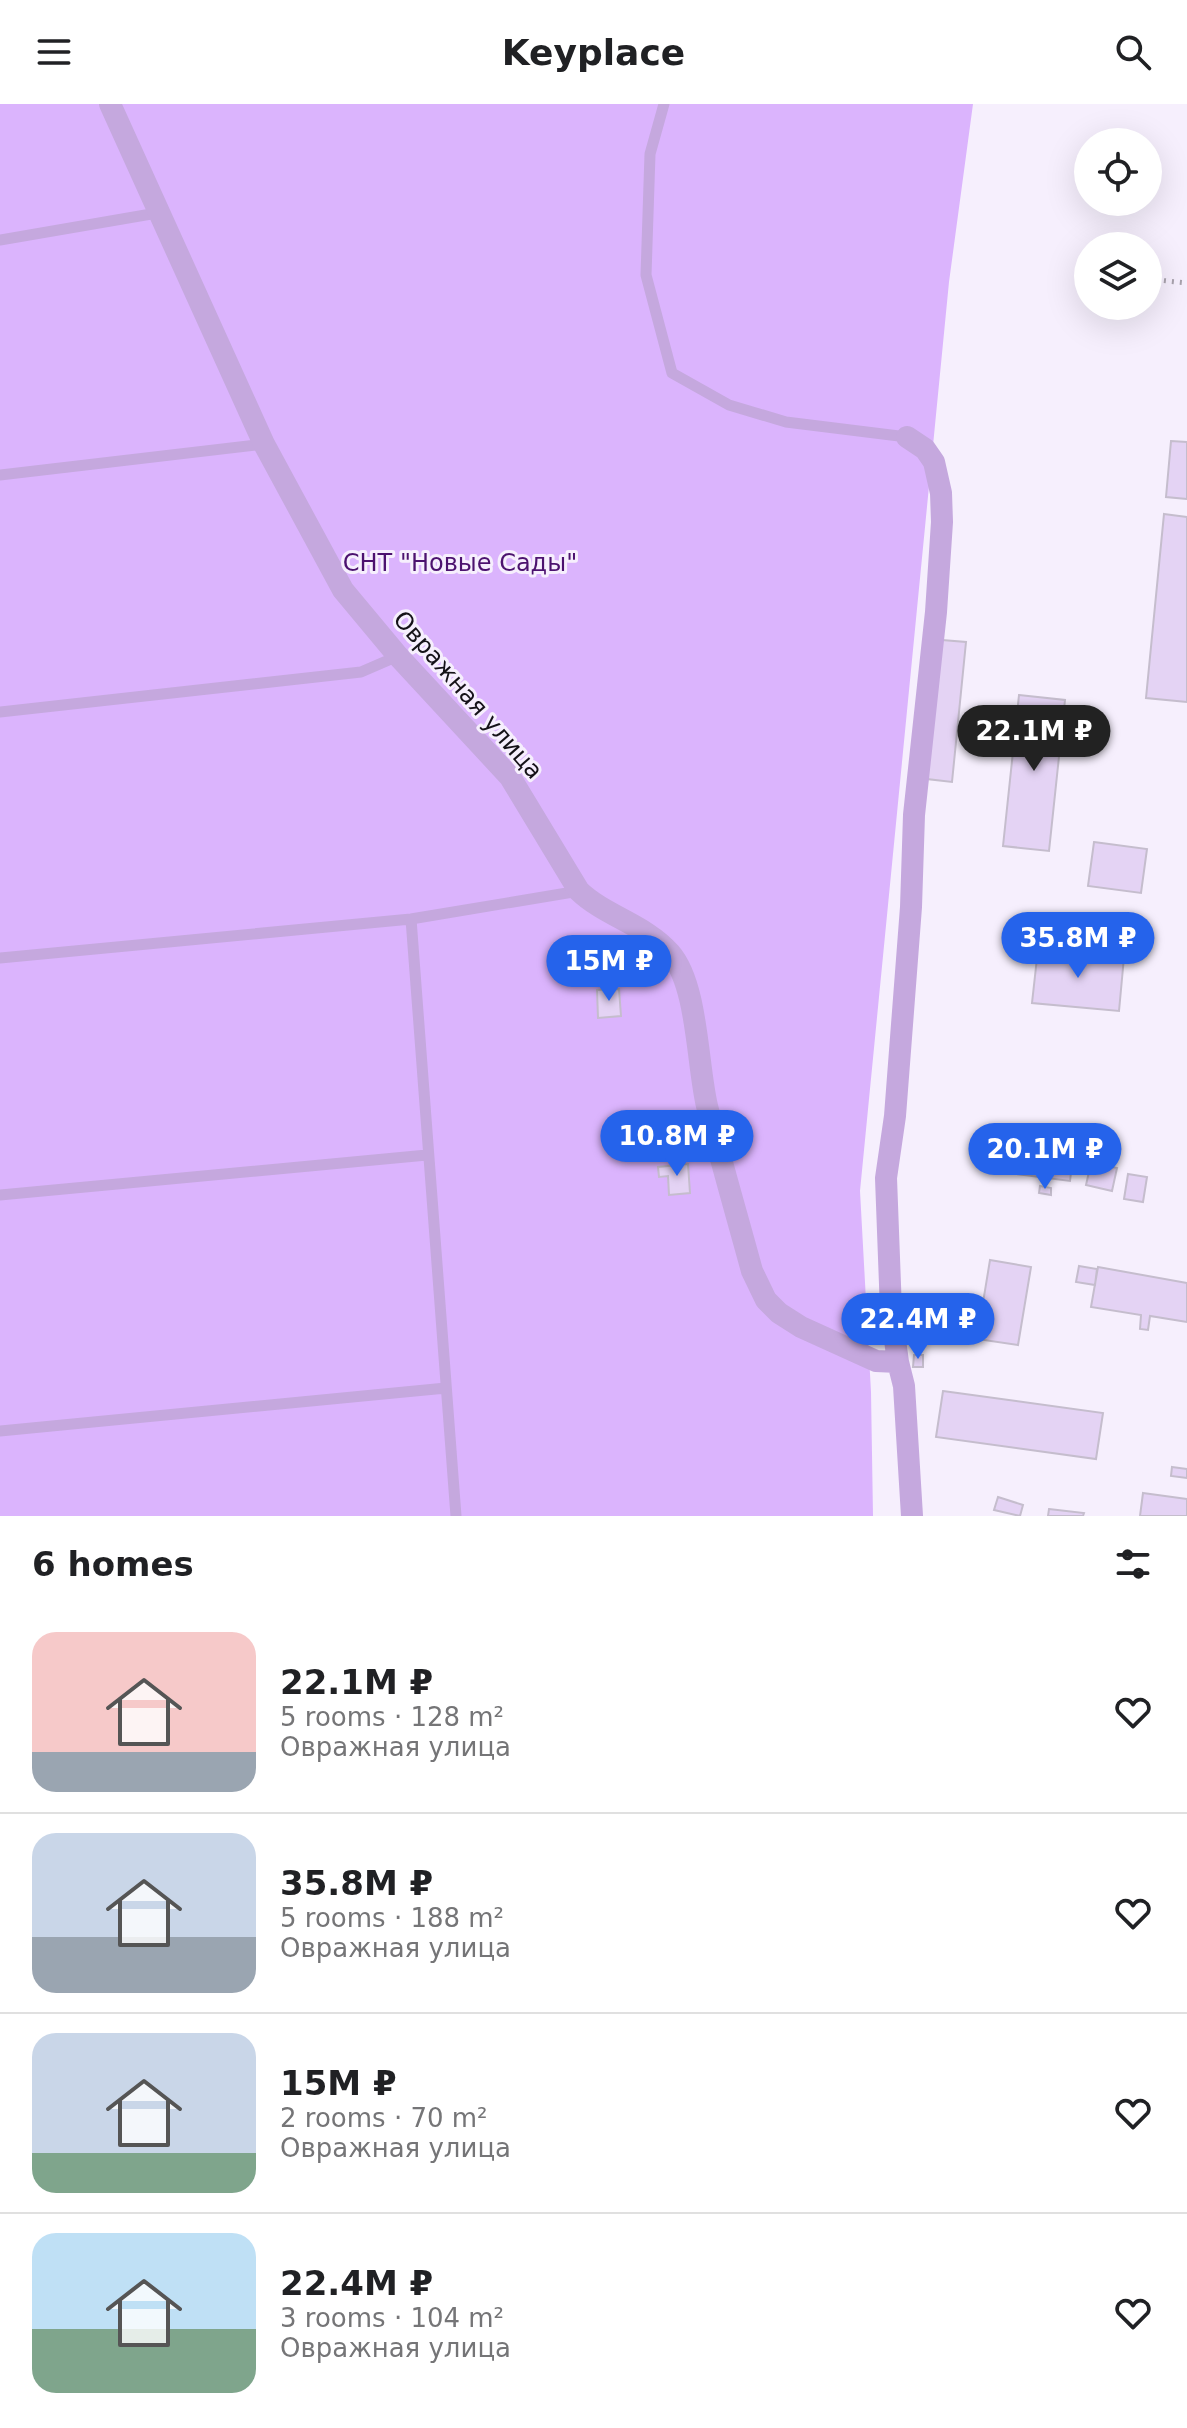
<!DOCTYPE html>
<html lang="en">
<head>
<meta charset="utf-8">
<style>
  :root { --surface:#fff; --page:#f2f2f2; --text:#202124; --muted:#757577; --line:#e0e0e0; --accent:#2563eb }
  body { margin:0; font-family:"DejaVu Sans",sans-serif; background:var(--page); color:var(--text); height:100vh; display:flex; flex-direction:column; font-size:30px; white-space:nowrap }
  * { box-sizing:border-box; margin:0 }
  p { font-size:26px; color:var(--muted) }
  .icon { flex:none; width:44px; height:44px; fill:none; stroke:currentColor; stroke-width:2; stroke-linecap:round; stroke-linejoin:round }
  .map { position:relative; height:1412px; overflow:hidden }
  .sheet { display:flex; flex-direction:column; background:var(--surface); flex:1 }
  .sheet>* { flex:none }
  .fabs { position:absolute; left:1074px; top:24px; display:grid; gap:16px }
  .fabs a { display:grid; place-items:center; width:88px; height:88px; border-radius:50%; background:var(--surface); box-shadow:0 8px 32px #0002; font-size:40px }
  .price { position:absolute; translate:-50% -68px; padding:0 18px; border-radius:28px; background:var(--accent); color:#fff; font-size:26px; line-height:52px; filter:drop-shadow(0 2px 4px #0008) }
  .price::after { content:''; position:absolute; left:50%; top:48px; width:24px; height:18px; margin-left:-12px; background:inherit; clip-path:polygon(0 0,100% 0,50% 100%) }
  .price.selected { background:#222; color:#fff }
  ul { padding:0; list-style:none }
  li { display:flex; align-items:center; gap:24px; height:200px; padding:0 32px }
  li+li { border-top:2px solid var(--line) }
  li span { display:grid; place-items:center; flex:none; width:224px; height:160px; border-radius:24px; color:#555 }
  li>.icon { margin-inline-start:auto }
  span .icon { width:96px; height:96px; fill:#fffc; stroke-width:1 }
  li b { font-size:34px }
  h2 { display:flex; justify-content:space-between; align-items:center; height:96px; padding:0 32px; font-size:34px }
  header { display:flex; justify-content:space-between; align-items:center; height:104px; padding:0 32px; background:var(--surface); font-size:36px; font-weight:600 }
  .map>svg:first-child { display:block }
</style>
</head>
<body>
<header><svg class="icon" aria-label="menu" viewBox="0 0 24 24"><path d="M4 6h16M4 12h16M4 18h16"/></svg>Keyplace<svg class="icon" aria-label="search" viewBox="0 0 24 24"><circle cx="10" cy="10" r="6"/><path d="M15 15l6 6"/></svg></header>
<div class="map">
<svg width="1187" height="1412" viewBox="0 0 1187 1412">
  <rect width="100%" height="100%" fill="#f6effd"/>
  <path fill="#dbb4fd" d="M0,0H973L949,178L860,1087L871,1288L873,1412H0Z"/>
  <path fill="#e4d3f4" stroke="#c5bdcd" stroke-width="2" d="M1171,337L1187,338V395L1166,393Z
    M1164,410L1187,413V598L1146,594Z
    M942,536L966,538L952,678L927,675Z
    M1019,591L1065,596L1049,747L1003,742Z
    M1094,738L1147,745L1141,789L1088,782Z
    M1038,845L1124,853L1119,907L1032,899Z
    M619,885L621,912L598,914L597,886Z
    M1022,1020L1076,1027L1070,1077L1016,1070Z
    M1091,1059L1117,1064L1112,1087L1086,1081Z
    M688,1060L690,1089L669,1091L668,1072L659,1073L658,1063Z
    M1128,1070L1147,1073L1143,1098L1124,1095Z
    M1040,1082L1051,1084V1091L1039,1089Z
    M990,1156L1031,1163L1018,1241L977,1235Z
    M1079,1162L1097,1165L1095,1181L1076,1178Z
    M1098,1163L1187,1179V1218L1150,1212L1148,1226L1140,1225L1141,1211L1091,1203Z
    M914,1251H923V1263H913Z
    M943,1287L1103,1309L1096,1355L936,1333Z
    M1172,1363L1187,1365V1374L1171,1372Z
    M1143,1389L1187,1395V1412H1140Z
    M998,1393L1023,1401L1020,1412L994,1406Z
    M1049,1405L1084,1409L1083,1412H1048Z"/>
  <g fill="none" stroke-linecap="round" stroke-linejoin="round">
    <path stroke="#a9a3ae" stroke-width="5" stroke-dasharray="2 6" stroke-linecap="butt" d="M1148,175L1187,179"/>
    <path stroke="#c5a8de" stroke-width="11" d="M664,0L650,50L646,171L672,269L729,301L786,318L907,333
      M0,136L157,109
      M0,371L264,340
      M0,608L361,568L398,552
      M411,815L456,1412
      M0,854L411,815L579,787
      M0,1091L427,1051
      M0,1327L446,1284"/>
    <path stroke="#c5a8de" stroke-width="22" d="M110,0L264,340L343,486L398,552L510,673L579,787C605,812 646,821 670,849C698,881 697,960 707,1002C721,1057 737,1112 752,1167L766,1196L779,1209L801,1223L876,1257L898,1258
      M907,333L925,345L934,358L941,389L942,418L936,508L914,711L911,803L895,1012L886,1074L891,1207L898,1258L904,1282L912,1412"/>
  </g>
  <g text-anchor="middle" stroke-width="6" stroke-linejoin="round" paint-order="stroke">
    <g font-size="24" fill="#4c126f" stroke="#f6effd">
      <text x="460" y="467">СНТ "Новые Сады"</text>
    </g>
    <g font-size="24" fill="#151218" stroke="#f6effd">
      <text transform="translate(468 591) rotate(49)" y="8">Овражная улица</text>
    </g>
  </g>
</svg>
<div class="fabs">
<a><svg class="icon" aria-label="locate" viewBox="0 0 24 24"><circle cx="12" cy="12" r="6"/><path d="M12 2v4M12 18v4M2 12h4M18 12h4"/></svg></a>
<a><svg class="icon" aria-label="layers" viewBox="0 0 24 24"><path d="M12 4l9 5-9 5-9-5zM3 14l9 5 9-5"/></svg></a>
</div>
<b class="price selected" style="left:1034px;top:669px">22.1M ₽</b>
<b class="price" style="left:1078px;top:876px">35.8M ₽</b>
<b class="price" style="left:609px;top:899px">15M ₽</b>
<b class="price" style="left:677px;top:1074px">10.8M ₽</b>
<b class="price" style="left:1045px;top:1087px">20.1M ₽</b>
<b class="price" style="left:918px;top:1257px">22.4M ₽</b>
</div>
<section class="sheet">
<h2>6 homes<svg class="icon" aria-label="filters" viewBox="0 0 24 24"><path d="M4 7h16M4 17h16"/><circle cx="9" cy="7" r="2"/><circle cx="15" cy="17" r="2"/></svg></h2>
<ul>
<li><span style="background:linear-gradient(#f6c9c9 75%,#9aa5b1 0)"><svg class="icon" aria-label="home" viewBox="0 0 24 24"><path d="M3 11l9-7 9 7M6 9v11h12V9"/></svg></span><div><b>22.1M ₽</b><p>5 rooms · 128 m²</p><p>Овражная улица</p></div><svg class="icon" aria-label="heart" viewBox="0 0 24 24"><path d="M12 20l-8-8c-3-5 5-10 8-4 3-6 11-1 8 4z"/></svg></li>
<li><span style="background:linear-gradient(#c9d6e8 65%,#9aa5b1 0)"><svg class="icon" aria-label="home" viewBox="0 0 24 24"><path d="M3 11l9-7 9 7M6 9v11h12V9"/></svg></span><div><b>35.8M ₽</b><p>5 rooms · 188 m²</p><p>Овражная улица</p></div><svg class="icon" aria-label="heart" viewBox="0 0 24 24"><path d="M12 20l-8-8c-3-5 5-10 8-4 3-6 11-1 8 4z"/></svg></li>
<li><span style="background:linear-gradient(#c9d6e8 75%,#7fa58c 0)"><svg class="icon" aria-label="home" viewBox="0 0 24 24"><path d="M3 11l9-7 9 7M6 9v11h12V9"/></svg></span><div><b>15M ₽</b><p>2 rooms · 70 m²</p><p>Овражная улица</p></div><svg class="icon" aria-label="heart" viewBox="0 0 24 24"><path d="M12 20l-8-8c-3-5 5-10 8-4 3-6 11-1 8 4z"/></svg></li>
<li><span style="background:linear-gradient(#bfe0f5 60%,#7fa58c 0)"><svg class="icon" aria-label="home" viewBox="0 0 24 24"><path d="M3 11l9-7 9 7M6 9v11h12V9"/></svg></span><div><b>22.4M ₽</b><p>3 rooms · 104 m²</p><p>Овражная улица</p></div><svg class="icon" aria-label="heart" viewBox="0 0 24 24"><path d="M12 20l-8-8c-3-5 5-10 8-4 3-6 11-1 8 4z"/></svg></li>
</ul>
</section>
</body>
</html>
